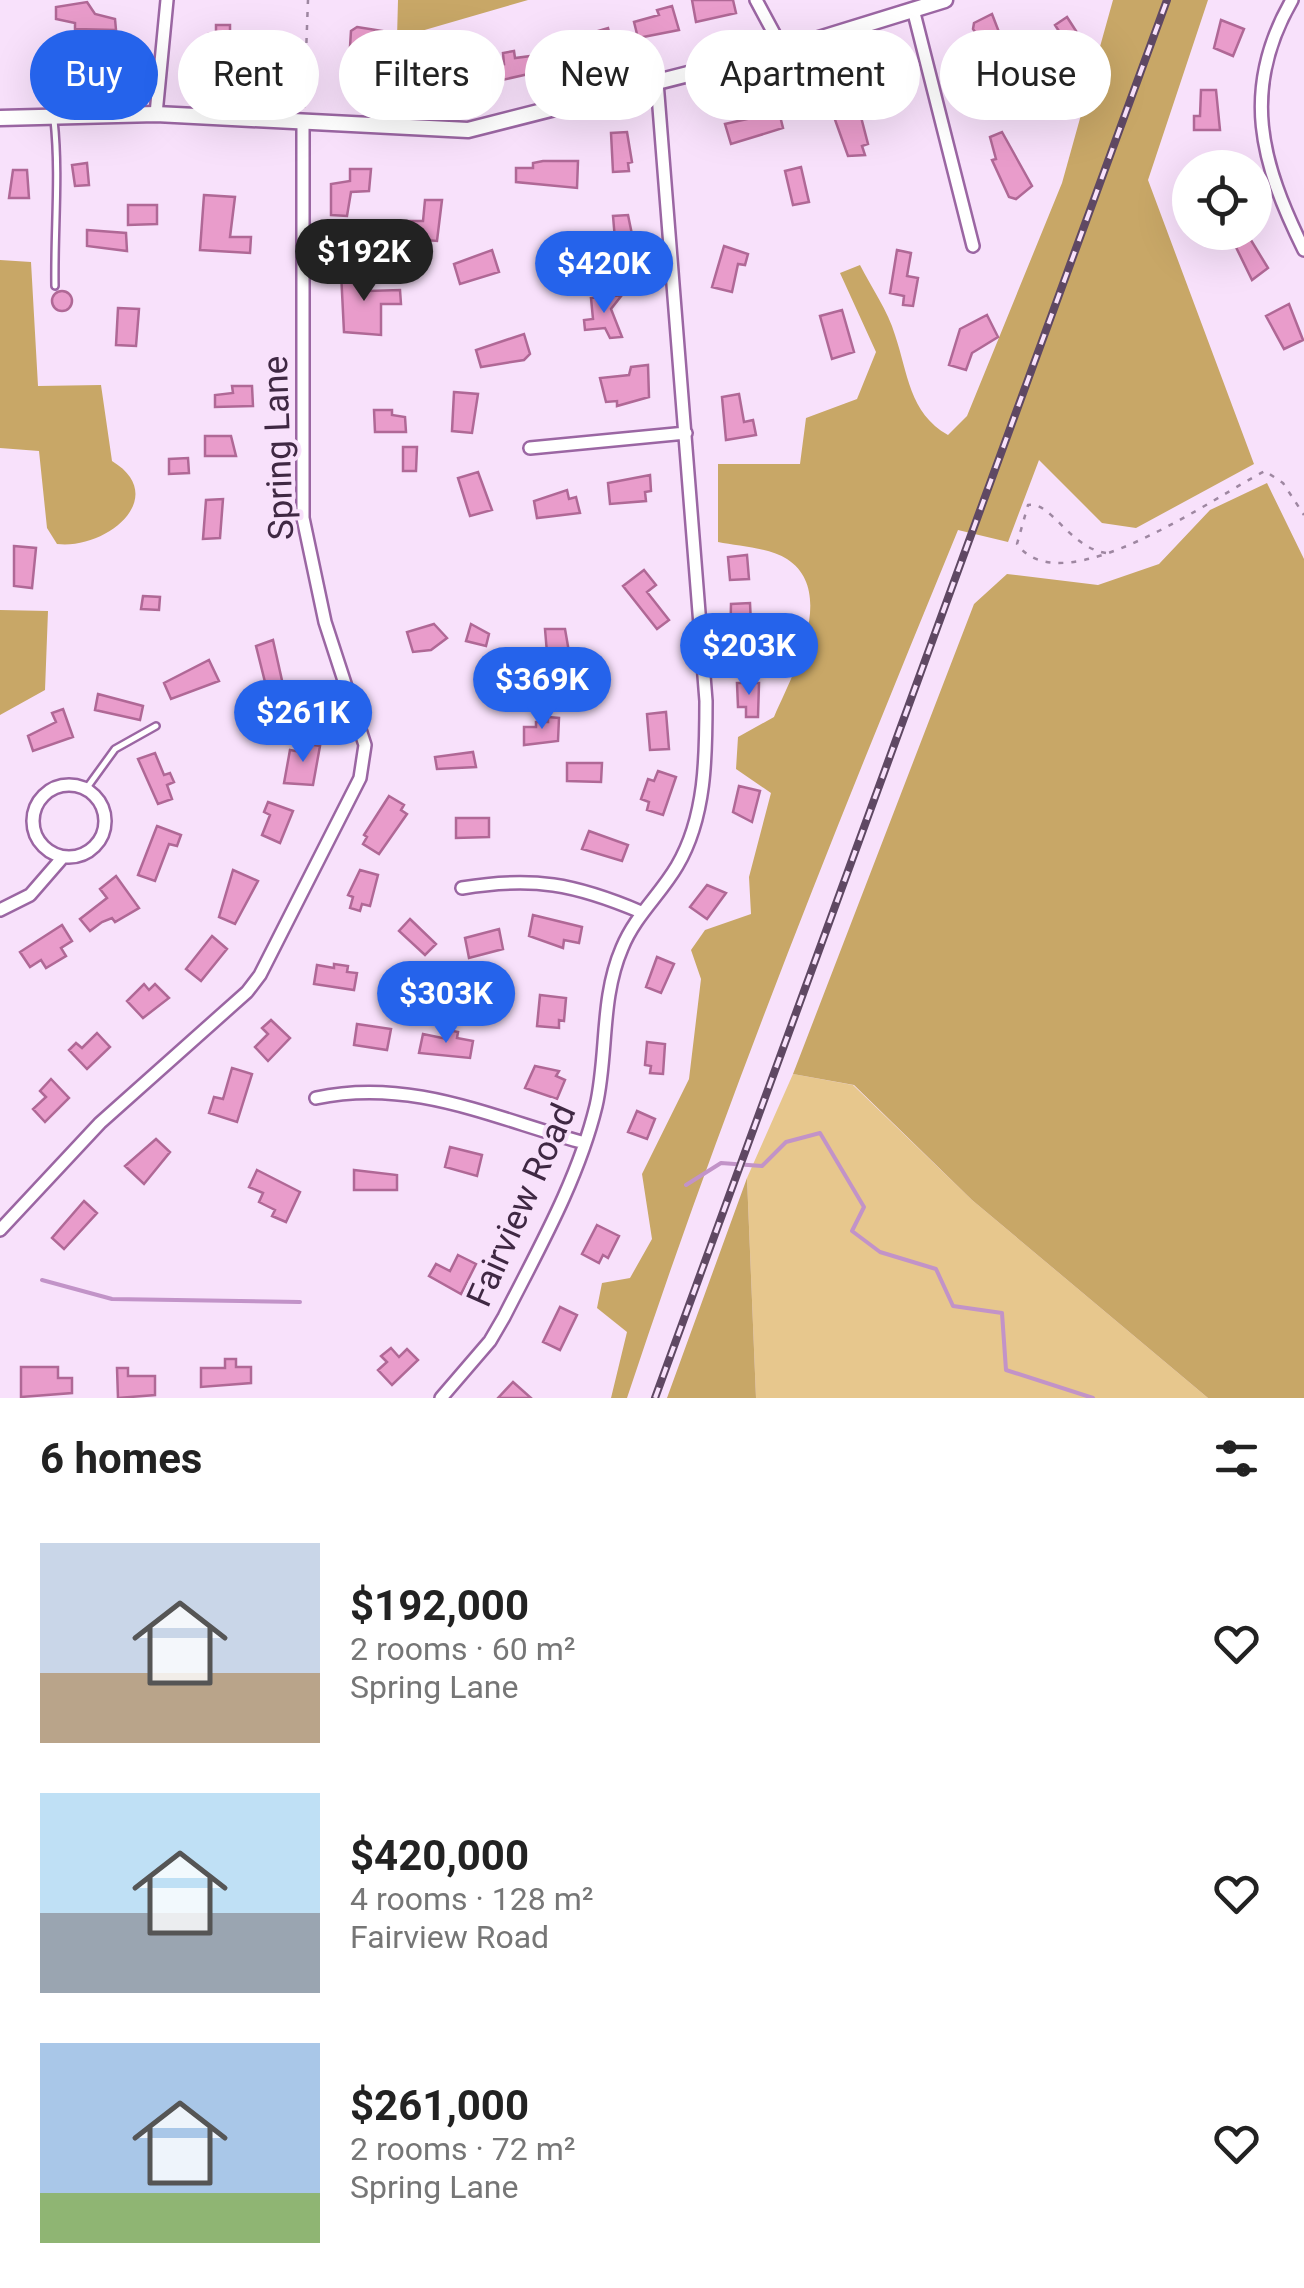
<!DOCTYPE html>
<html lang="en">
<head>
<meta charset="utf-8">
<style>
  :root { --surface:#fff; --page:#f2f2f2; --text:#222; --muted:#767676; --accent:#2563eb }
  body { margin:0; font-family:Roboto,sans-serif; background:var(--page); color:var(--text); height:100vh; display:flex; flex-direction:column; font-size:38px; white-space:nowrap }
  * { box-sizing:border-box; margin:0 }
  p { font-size:32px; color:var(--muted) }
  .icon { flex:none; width:55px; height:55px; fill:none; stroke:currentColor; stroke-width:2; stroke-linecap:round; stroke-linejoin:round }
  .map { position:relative; height:1398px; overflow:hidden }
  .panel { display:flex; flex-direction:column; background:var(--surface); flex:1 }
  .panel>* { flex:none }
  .top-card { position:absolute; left:30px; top:30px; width:1245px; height:90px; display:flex; gap:20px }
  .tools { position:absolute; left:1172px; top:150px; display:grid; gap:20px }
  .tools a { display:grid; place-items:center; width:100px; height:100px; border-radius:50%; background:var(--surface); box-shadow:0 10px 40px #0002; font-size:50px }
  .price { position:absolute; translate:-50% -85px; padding:0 22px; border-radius:35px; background:var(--accent); color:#fff; font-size:32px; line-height:65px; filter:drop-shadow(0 2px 5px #0008) }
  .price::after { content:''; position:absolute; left:50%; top:60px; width:30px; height:22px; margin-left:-15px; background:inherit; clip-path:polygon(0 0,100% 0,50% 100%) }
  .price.selected { background:#222; color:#fff }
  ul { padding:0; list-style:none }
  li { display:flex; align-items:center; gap:30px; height:250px; padding:0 40px }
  li span { display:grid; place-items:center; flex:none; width:280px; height:200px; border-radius:0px; color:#555 }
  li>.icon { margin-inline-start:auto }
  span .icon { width:120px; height:120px; fill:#fffc; stroke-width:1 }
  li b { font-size:42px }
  h2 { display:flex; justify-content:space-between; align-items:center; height:120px; padding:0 40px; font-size:42px }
  .pill { padding:0 35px; border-radius:45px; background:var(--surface); box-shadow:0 10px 40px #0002; font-size:35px; line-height:90px }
  .pill.selected { background:var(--accent); color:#fff }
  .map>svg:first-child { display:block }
</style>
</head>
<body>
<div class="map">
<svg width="1304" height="1398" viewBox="0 0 1304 1398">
  <rect width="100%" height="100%" fill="#f8e1fb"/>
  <path fill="#e7c78d" d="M793,1074L853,1085L972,1200L1208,1398H756L747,1178Z"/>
  <path fill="#c8a767" d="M398,0H528L397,38Z
    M1113,0H1208L1148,180L1254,464L1136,528L1102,523L1039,460L1008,542L958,530C840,817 724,1104 627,1398H611L627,1332L597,1308L602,1283L630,1278L652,1239L642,1174L689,1079L701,979L691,950L705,930L751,914L749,877L771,793L736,769L738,737L774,717C792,676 838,592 787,559C770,548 738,546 718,542V464H800L806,418L857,399L876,352L840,273L860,265C871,287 888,311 895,335C908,373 909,413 948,435L967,416L1062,183Z
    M0,260L31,262L38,386L101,385L112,461C171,497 106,550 57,544L47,528L39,451L0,448Z
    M1267,483L1304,559V1398H1208L972,1200L854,1085L793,1074L974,604L1007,574L1098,585L1159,564L1210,510Z
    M0,610L48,611L45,690L0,715Z
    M747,1178L756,1398H667Z"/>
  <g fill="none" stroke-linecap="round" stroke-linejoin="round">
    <path stroke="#c293c8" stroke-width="4" d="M686,1185L721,1163L762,1166L786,1142L820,1133L864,1207L852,1231L880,1252L936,1269L953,1306L1002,1313L1006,1370L1093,1398
      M42,1280L112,1299L300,1302"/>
  </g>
  <path fill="#e99ccb" stroke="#b06896" stroke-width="2.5" d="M692,0H733L736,13L696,22Z
    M87,2L95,14L115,19L116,30L75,29V23L56,19V7Z
    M672,6L679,30L638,38L634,22L659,15L657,10Z
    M992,14L1004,45L989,52L973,29L974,23Z
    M1067,17L1076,31L1064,39L1055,25Z
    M1221,20L1244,29L1233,56L1214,48Z
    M216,25H230V39H237V65H212L209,34H216Z
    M357,27L389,32L388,55L360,53V47H350L351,31Z
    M608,28L613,47L580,53L578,37Z
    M514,51L515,58L531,56L533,73L493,82L491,65L504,64L503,53Z
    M420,76H458L459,95H421Z
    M886,86L890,104L861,117L868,144L862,146L865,155L848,156L834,117L851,113L847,96Z
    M1201,90H1216L1220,130H1194V116H1200Z
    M779,112L783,128L731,144L725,124Z
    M627,132L632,162L628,163L629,171L613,172L611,133Z
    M1002,132L1032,186L1016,199L1009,197L992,160L996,159L990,137Z
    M543,161H578L577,188L516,182V168H533V163Z
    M87,163L89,185L75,186L72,165Z
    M801,167L809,202L793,205L785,171Z
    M350,169H371L369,191L351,192L347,216L331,215V184L350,181Z
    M13,170H27L29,198H9Z
    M204,195L235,197L230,237H251L250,253L200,250Z
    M425,200H442L437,241L402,238V221H423Z
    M128,205H157V224L128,225Z
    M628,215L635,249L616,251L613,216Z
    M87,230L126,233L127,251L87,246Z
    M1246,232L1268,268L1252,280L1232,239Z
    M724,246L748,254L745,265L738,264L732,292L712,287Z
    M492,250L499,272L460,284L454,264Z
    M897,250L911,253L907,276L918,278L913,306L903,305L904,296L890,293Z
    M341,272H368V291L400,290L401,304H381V335L344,332Z
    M52 301a10 10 0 1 1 20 0a10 10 0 1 1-20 0Z
    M622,295L611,309L622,337L610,338L605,328L585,330L584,320L593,319L591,298Z
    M1289,304L1303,340L1284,349L1266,316Z
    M118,308L139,309L136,346L116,345Z
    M842,310L854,352L832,359L820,316Z
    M987,315L998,337L972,353L966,370L949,365L960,329Z
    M524,334L530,354L524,360L481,367L476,350Z
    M648,365L649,397L617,406V401L606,402L600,378L629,375L631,367Z
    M232,386H252L253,406L215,407V395L233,393Z
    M454,392L478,394L472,433L452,431Z
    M739,394L744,422L753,420L756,435L726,440L722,397Z
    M374,410H392V415L405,417L406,432H375Z
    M205,436H231L236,456H205Z
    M403,447H417L416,471H403Z
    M188,458L189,473L169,474V459Z
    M478,472L492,510L470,516L458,478Z
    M650,475L651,491L645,492L646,501L610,504L608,483Z
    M567,490L569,499L576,497L580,513L537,518L534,501Z
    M223,499L220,538L203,539L206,500Z
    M14,546L36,548L32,588L14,586Z
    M747,555L749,579L730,580L728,557Z
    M644,570L656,585L647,592L669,620L657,629L623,586Z
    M143,596L160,597L159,610L141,609Z
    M750,603L752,645L730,646L731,604Z
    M434,624L447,638L431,650L413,652L407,632Z
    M471,624L489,634L486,646L466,641Z
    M545,629H565L569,652L547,653Z
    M273,640L283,685L267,690L256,646Z
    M209,660L219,681L171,699L164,683Z
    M737,683H759L758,717H746V707H738Z
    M98,694L143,706L140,720L95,710Z
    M63,709L73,737L33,751L28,736L56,722L52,713Z
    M666,712L669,749L650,750L647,714Z
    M548,717L559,718L558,741L524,745V727H536V722H548Z
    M302,743L320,746L313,785L284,783L290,750L301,752Z
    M473,752L476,767L437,769L435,757Z
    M155,753L164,775L170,773L174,782L167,785L172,799L158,804L138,759Z
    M567,763H602L601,782L567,781Z
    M658,771L676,777L663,815L647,810L649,802L641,799L648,779L654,781Z
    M739,786L760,791L752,822L733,812Z
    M389,796L404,805L401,810L407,814L379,854L363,844L367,837L364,835Z
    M268,802L293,811L280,843L262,835L270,815L264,812Z
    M456,818H489V837L456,838Z
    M157,826L181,835L177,846L169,844L155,881L138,875Z
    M589,831L628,845L622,861L582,849Z
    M233,870L258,881L235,924L219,917Z
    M360,870L378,875L370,906L362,904L360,911L350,908L353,897L348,895Z
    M116,876L139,908L115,922L112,918L102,922L90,931L80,919L107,898L100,889Z
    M707,885L726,893L707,919L690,907Z
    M533,915L582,927L579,943L564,940L563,948L529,936Z
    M410,919L436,944L425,955L399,931Z
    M62,925L72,941L61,948L66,956L46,968L41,960L30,967L20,952Z
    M499,929L503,949L469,958L465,938Z
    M212,936L227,949L201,981L186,969Z
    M657,957L674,964L661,993L646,987Z
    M334,964L348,966L347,972L357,973L354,990L314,984L317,965L334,968Z
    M144,984L149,990L155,984L169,998L143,1018L127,1001Z
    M540,995L566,998L564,1021L559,1020V1028L537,1026Z
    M271,1020L290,1038L268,1061L255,1047L268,1034L262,1028Z
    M357,1024L391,1029L387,1050L354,1045Z
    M448,1030L458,1032L457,1038L473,1041L470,1058L419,1053L423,1034L447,1039Z
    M97,1033L110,1047L87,1069L69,1050L76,1043L82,1048Z
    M647,1042L665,1044L663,1074L650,1073L651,1066L645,1065Z
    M535,1066L559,1071L556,1076L565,1080L557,1099L525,1088Z
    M232,1068L252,1074L237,1122L209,1113L214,1097L223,1099Z
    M51,1079L69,1098L45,1122L33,1109L46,1097L40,1091Z
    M637,1111L655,1119L647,1139L628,1132Z
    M156,1139L170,1152L144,1184L125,1166Z
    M450,1147L482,1155L477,1176L445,1167Z
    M257,1170L300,1192L286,1222L272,1216L275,1210L259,1202L263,1193L249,1187Z
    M354,1170L397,1175V1190H354Z
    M84,1201L97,1213L64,1249L52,1238Z
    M597,1225L619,1236L608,1258L603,1255L599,1263L582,1254Z
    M458,1255L476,1264L461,1294L429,1276L436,1264L450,1271Z
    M560,1307L577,1315L560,1350L543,1342Z
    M391,1348L399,1357L407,1349L418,1360L392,1385L378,1370L387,1362L381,1356Z
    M225,1359H236V1367H251V1383L201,1387V1368H225Z
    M21,1367H58V1378H72V1393L21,1397Z
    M117,1368H128V1376H155V1395L118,1398Z
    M513,1382L531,1398H498Z"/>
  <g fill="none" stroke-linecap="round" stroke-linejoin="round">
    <g stroke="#9b66a3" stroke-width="10">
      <path id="service" d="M54,120C60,176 54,230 55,286
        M86,789L115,749L156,726"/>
    </g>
    <g stroke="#9b66a3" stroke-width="16">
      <path id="minor" d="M756,0L783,50
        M1292,0C1240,90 1261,163 1304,250
        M914,13L973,246
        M156,114L167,0
        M530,448L686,433
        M33 821a36 36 0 1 1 72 0a36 36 0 1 1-72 0Z
        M462,888C533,876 575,884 641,912
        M0,910L30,895L63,857
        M316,1098C412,1077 495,1119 585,1143
        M0,1230L100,1123L247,992L260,975L360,778L365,745L325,622L303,518V122
        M441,1398L490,1341L504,1317C538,1250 578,1180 596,1106C608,1054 600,999 622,948C635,916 660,895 677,866C706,817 706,756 706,701L657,82"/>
    </g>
    <g stroke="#9b66a3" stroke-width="19">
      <path id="tertiary" d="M0,118L156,114L468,130L783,50L945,0"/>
    </g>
    <path stroke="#9e87a1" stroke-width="2.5" stroke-dasharray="5 8" stroke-linecap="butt" d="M304,108L308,0
      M1106,553C1070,548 1050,500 1028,505L1017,544C1062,607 1217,495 1265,471L1283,483L1304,515"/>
    <use href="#service" stroke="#fff" stroke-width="5"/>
    <use href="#minor" stroke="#fff" stroke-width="11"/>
    <use href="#tertiary" stroke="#fff" stroke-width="14"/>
    <g stroke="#5f4863" stroke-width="8">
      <path id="rail" d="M655,1398L1167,0"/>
    </g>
    <use href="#rail" stroke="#f8e1fb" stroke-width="4" stroke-dasharray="11" stroke-linecap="butt"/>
  </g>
  <g text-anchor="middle" stroke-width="8" stroke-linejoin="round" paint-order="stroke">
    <g font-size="35" fill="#3f2843" stroke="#f8e1fb">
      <text transform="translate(278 448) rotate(-92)" y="12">Spring Lane</text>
      <text transform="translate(521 1205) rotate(-66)" y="12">Fairview Road</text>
    </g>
  </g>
</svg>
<div class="tools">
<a><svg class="icon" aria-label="locate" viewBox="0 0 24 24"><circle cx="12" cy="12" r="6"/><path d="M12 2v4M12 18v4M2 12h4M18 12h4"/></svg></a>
</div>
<b class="price selected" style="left:364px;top:304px">$192K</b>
<b class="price" style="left:604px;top:316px">$420K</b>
<b class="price" style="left:749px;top:698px">$203K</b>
<b class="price" style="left:542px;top:732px">$369K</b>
<b class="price" style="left:303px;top:765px">$261K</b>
<b class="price" style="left:446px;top:1046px">$303K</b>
<div class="top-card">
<a class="pill selected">Buy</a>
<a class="pill">Rent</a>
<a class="pill">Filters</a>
<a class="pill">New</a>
<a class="pill">Apartment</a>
<a class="pill">House</a>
</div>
</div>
<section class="panel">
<h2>6 homes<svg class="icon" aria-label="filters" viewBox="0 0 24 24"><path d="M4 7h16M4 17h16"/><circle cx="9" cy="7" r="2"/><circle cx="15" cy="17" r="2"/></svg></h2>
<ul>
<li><span style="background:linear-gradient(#c9d6e8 65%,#b9a48a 0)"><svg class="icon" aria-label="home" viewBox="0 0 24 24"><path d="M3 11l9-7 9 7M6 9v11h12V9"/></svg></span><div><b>$192,000</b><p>2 rooms · 60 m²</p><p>Spring Lane</p></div><svg class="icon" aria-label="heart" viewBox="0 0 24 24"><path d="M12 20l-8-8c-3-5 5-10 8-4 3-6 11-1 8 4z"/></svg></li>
<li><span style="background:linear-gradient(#bfe0f5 60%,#9aa5b1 0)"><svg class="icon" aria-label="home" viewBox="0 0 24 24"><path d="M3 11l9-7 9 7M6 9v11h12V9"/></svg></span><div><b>$420,000</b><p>4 rooms · 128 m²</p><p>Fairview Road</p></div><svg class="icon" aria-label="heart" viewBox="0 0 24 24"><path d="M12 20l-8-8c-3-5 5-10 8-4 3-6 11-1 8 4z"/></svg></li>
<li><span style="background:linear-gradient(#a9c7e8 75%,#8fb573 0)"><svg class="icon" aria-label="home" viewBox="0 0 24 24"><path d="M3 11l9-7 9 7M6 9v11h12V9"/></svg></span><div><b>$261,000</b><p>2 rooms · 72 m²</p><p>Spring Lane</p></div><svg class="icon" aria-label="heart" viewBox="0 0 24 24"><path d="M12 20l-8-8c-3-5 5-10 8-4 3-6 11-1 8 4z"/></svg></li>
</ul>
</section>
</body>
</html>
